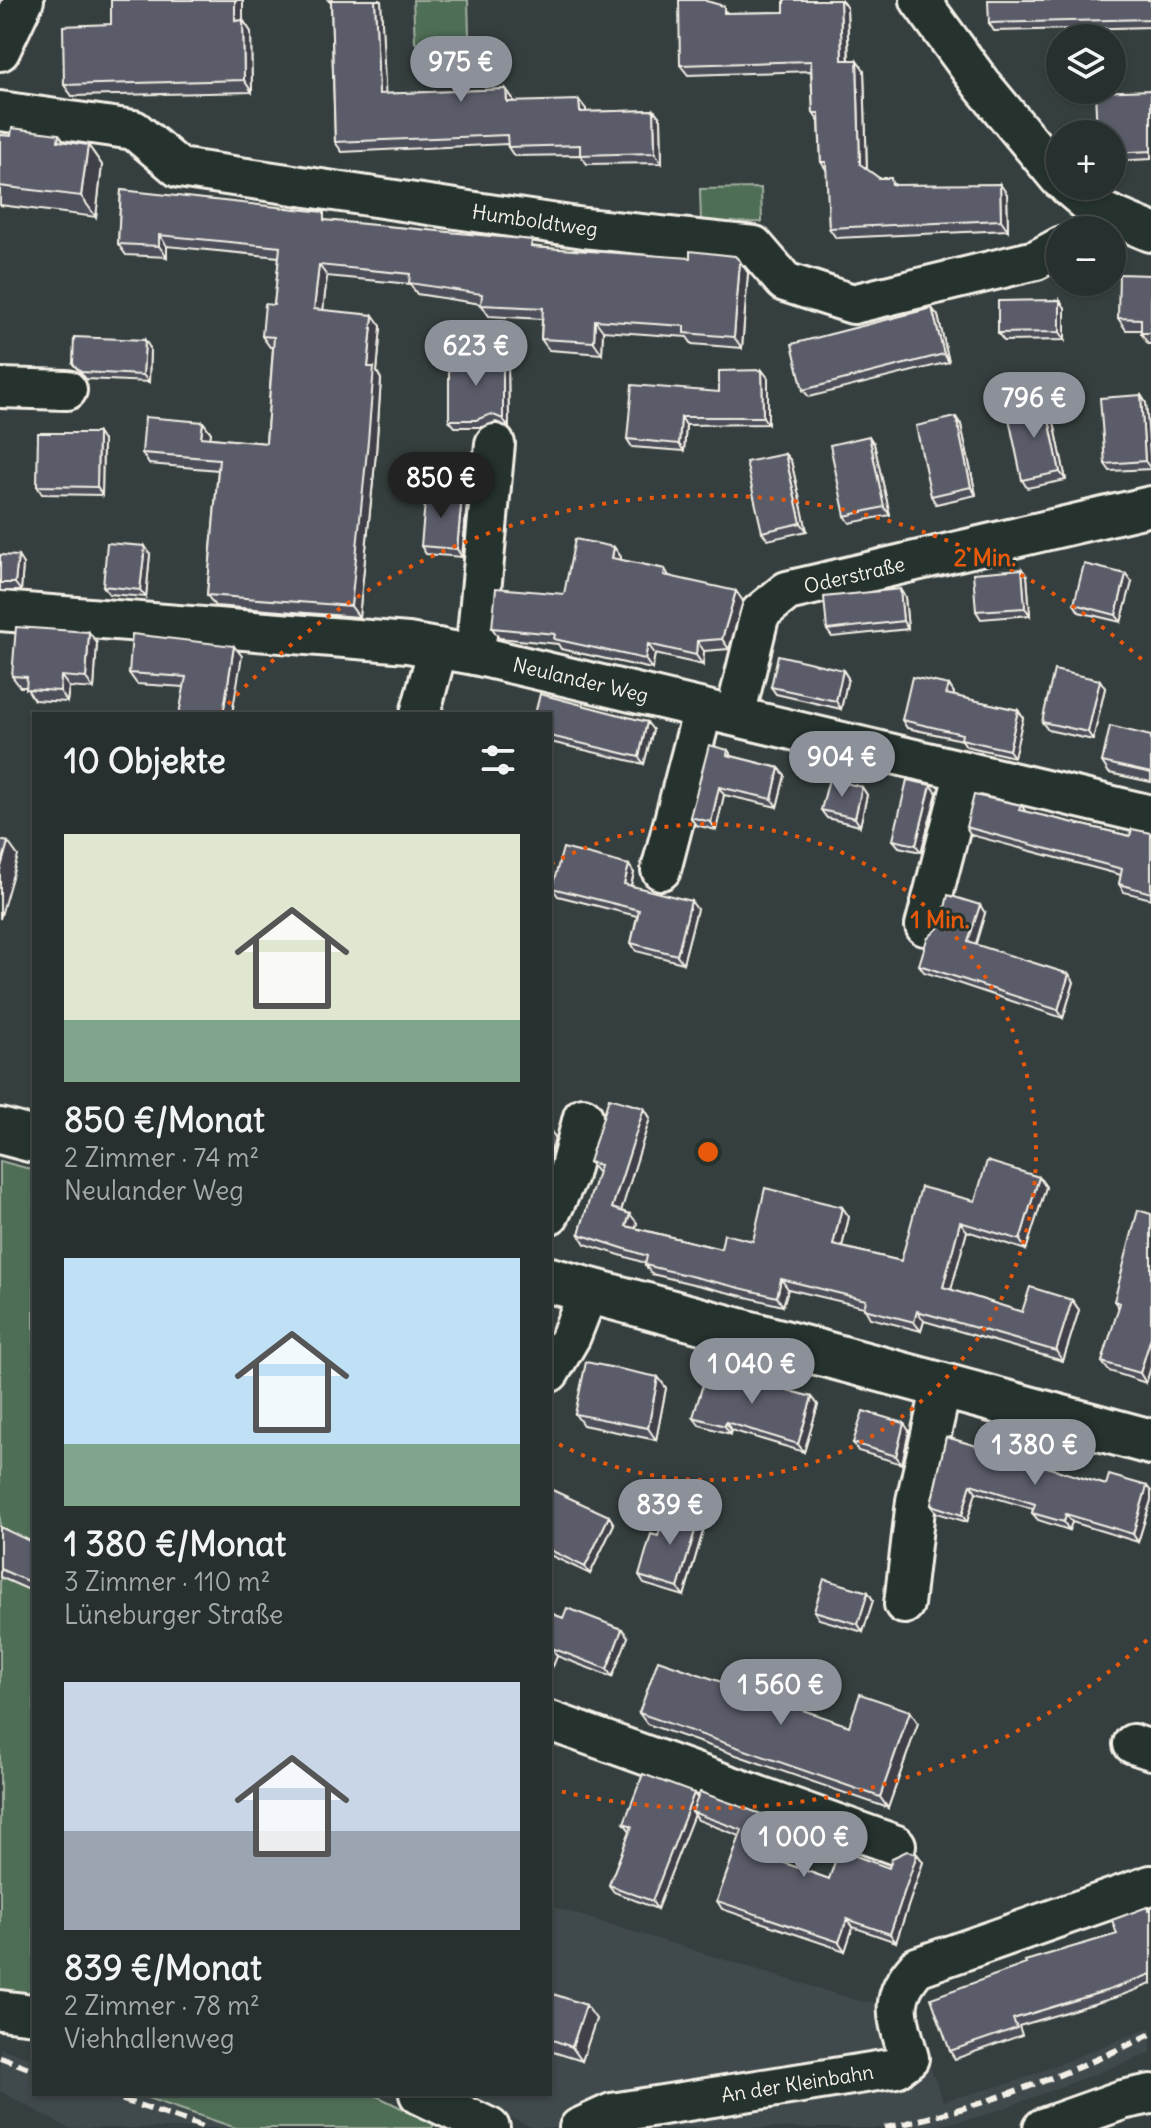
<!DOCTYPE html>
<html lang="de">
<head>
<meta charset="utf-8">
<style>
  :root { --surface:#282f2f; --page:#303737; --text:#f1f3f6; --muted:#a5a9aa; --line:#444a4b; --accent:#8c9099 }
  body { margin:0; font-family:Delius,sans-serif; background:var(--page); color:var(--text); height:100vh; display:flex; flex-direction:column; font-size:30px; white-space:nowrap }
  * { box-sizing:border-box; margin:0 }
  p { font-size:26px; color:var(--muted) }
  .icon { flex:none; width:44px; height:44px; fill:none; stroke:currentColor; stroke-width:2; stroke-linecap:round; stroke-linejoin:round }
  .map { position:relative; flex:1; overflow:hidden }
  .details { position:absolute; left:32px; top:712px; width:520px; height:1384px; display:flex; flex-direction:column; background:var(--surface); border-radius:0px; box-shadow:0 2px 6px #0004,0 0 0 2px var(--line) }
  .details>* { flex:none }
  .buttons { position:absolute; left:1046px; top:24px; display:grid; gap:16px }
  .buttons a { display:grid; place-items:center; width:80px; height:80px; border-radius:50%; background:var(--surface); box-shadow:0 2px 6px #0004,0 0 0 2px var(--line); font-size:40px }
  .price { position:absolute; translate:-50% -68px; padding:0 18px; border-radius:28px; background:var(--accent); color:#fff; font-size:26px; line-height:52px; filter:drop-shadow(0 2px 4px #0008) }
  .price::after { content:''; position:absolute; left:50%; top:48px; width:24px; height:18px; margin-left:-12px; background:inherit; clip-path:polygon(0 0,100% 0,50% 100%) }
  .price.active { background:#222; color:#fff }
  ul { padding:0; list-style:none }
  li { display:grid; align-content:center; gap:16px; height:424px; padding:0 32px }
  li span { display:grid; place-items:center; height:248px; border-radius:0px; color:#555 }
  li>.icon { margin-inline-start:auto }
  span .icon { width:144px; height:144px; fill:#fffc; stroke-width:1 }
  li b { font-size:34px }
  h2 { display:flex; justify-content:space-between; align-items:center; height:96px; padding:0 32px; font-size:34px }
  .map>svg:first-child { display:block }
</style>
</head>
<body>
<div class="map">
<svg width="1151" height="2128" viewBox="0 0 1151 2128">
  <rect width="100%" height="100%" fill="#363f3f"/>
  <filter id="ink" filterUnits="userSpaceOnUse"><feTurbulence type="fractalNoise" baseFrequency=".0125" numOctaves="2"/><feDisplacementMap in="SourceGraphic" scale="16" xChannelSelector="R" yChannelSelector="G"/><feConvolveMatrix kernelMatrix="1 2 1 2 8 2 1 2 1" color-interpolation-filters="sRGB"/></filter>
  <g filter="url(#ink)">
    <path fill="#41484c" d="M550,1906L859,2001L907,2005L943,2101L1014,2082L1151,2027V2053L983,2116L927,2128H533L461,2094H550Z
      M0,2048L34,2059V2094H136L236,2128H68L0,2091Z"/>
    <path fill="#506e57" stroke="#a2b0a0" stroke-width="2" d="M413,0H468L470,67L437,69L415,42Z
      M761,188L762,222L701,223L700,189Z
      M0,1161L34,1170V1997L0,1991Z
      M136,2094H373L434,2124L432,2128H236Z"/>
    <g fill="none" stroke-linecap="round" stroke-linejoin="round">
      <g stroke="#f4f1e8" stroke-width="44">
        <g id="minor">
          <path d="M920,0L982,85L1060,179"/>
          <path d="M0,51L24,0"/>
          <path id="s1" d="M0,111L134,130L179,168L584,228L754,246L785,282L853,304L1036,260L1060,247"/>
          <path d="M1068,186L1094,208L1151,232"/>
          <path d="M0,388L67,390"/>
          <path id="s2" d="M0,611L408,643L475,655L1151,815"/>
          <path d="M475,655L495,444"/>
          <path d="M420,714L438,648"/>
          <path id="s3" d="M735,716L760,613L787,591L1151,506"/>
          <path d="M661,870L703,709"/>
          <path d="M925,926L965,771"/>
          <path d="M550,1214L568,1175L583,1117"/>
          <path d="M550,1372L571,1336L589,1290"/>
          <path d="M904,1604L916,1501L942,1386"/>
          <path d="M550,1721L896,1845"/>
          <path d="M1133,1744L1151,1750"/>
          <path d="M0,2010L34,2014"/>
          <path d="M419,2094L490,2128"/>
          <path id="s4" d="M579,2128L612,2113L896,2068L909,2058C898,2018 887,2000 917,1967L1151,1885"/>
          <path d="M1043,2128L1122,2100L1151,2094"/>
        </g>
      </g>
      <g stroke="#f4f1e8" stroke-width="50">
        <path id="major" d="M0,1131L34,1140
          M550,1280L1151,1442"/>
      </g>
      <use href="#minor" stroke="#26332d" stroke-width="38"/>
      <use href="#major" stroke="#26332d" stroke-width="44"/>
      <path stroke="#f4f1e8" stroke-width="6" stroke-dasharray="12 6" stroke-linecap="butt" d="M0,2057L34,2070
        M105,2094L207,2128
        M885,2128C978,2108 1066,2076 1151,2034"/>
    </g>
    <path fill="#4d4f5a" stroke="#f4f1e8" stroke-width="2" d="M243,0V20L251,32L252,92L72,96L64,85L111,24Z
      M328,0H380L381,1L385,94L506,89L513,99V102L586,109V112L654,110L661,119L662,163L587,164L580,155L514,156L508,147L507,144L342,152L335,142L331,3Z
      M784,0H841L847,8L849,60L864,70L867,170L879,178L896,185L1007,194L1008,230L836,238L829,228L827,171L821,162L819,122L813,113L811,71L688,75L680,65L713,3L728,13L784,12Z
      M1151,0V27L994,31L989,23Z
      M1151,90V159L1112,161V134Z
      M59,134L64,142L88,145L102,165L96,217L0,205V135L11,136Z
      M121,190L330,221L748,273L742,348L692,344L687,337L603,331L602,354L549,350L541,339L542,319L489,316L481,304L417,294L410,284L327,276L323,310L381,326L377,372L381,379L376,453L359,617L215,606L207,595L218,470L149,464L142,453L203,422L211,433L210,438L266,443L273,347H270L262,336L274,305L279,257L167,246V257L126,255L118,244Z
      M1151,275V344H1148L1141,333V330H1126L1118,318Z
      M1065,308V340L1004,341L998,333Z
      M938,316L949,362L809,397L803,390Z
      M150,348L149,382L86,379L73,364Z
      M503,358L508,365L509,427L496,422L482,427H455L449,420Z
      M762,370L768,378V424L686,425L684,451L632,447L627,439Z
      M1141,395L1146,403L1151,469L1110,471L1105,464Z
      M1051,408L1066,480L1027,488L1022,480Z
      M961,425L976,495L936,504L931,496Z
      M103,441L102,495L42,494L37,486Z
      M874,444L890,515L850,523L845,516Z
      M785,454L791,461L807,531L768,540L762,532Z
      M462,495L467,502L462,557L426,554L421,546Z
      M614,547L621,557V560L665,569L669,576L743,601L729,649L704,651L703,665L655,654L652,669L561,649L558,644L499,638L492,628L564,594Z
      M150,554L146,597L109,594L103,586Z
      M0,555L23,564L21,591H0Z
      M1027,576L1030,615L981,619L976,611Z
      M1132,582L1121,622L1079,612L1074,604Z
      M905,597L908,629L832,637L827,630Z
      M97,643L94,689L69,687L67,702L34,700L26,687H20L12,676Z
      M242,656L184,687L137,684L129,673Z
      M843,670L848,678L841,709L776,694L771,687Z
      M949,685L954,693L953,696L1018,710L1023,718L1014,757L966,746L962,740L907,728L902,720Z
      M1105,688L1093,740L1048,730L1042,722Z
      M550,714L653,730L644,764L550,742Z
      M1151,736V782L1109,773L1102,762Z
      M728,750L732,756L779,768L785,775L777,807L724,795L716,830L696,825L690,817Z
      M931,785L937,793L921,852L899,847L893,840Z
      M862,787L867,795L860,826L827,818L821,810Z
      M1021,805L1026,812L1130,836L1151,833V899L1124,892L1119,884L1121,875L971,835L966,827Z
      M634,873L631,886L697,909L683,963L636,951L631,943L637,916L558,896L552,888Z
      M985,913L975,945L1074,982L1063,1018L924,972L919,965Z
      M644,1108L650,1118L621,1211L637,1223L635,1228L721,1249L753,1241L842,1207L849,1217L842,1247L901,1261L975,1201L1039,1177L1046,1187L1026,1250L967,1231L951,1290L1022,1312L1072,1300L1079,1310L1063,1361L924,1321L921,1331L870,1318L864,1307L788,1289L783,1306L652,1274L645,1265V1263L585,1244L579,1234L598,1172L596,1171L589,1162Z
      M1151,1214V1367L1146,1383L1109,1371L1102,1362L1119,1308L1114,1301Z
      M658,1377L666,1388L656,1440L583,1425L575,1414Z
      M812,1397L818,1405L804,1452L731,1430L730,1434L699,1425L693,1417Z
      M909,1431L902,1464L858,1451L853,1443Z
      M946,1437L1106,1485L1151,1491V1500L1138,1542L1072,1522L1069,1530L1038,1520L1032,1513L1033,1509L976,1492L967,1522L937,1513L931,1505Z
      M550,1489L614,1524L590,1574L550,1555Z
      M700,1514L706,1521L684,1596L644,1584L639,1576L658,1536Z
      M0,1527L34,1543V1592L0,1577Z
      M868,1592L873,1600L863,1632L819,1619L814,1611Z
      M550,1613L563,1618L628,1637L612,1677L557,1656L553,1666L550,1665Z
      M910,1711L918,1723L888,1808L647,1724L639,1713L849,1726Z
      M697,1799L795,1832L784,1863L829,1879L889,1868L917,1854L923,1862L896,1942L853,1927L845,1951L722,1909L717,1901L740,1836L698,1820L694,1814L657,1909L614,1892L609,1885L630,1831L624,1823Z
      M1147,1907L1149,1910L1151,1909V1984L1117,1997L1019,2026L1022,2035L955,2059L950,2051L1117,1934Z
      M550,1993L596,2019L582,2061L550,2051Z"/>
    <path fill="#3f404a" stroke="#f4f1e8" stroke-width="2" d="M235,0H243V32L235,21Z
      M375,0H380L381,1L386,104L379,94Z
      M840,0H841L847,8L849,70L842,60Z
      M243,20L251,32L252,92L244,80Z
      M857,60L864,70L867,174L860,164Z
      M506,89L513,99V111L507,102Z
      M579,100L586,109V121L580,112Z
      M654,110L661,119L662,163L655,153Z
      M88,145L102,165L96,217L81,196Z
      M1000,184L1007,194L1008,230L1001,220Z
      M159,235L167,246V257L159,246Z
      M740,261L748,273L742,348L734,337Z
      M319,265L327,276L322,320L314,309Z
      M1060,300L1065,308V340L1060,332Z
      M932,308L938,316L949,362L944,354Z
      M373,315L381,326L377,372L381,379L376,453L359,617L351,606L368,367Z
      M595,320L603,331L602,354L594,342Z
      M145,340L150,348L149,382L143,375Z
      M503,358L508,365L509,427L503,419Z
      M762,370L768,378V424L763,417Z
      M1141,395L1146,403L1151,469L1145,461Z
      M1045,401L1051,408L1066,480L1060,472Z
      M681,417L686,425L684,451L679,444Z
      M956,417L961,425L976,495L971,487Z
      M203,422L211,433L209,448L201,437Z
      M98,433L103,441L102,495L97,487Z
      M869,436L874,444L890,515L884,507Z
      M785,454L791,461L807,531L801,523Z
      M462,495L467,502L462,557L457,549Z
      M145,546L150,554L146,597L140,590Z
      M614,547L621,557L619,568L612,558Z
      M18,556L23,564L21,591L15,583Z
      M1022,569L1027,576L1030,615L1025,608Z
      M1126,574L1132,582L1121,622L1116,615Z
      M900,589L905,597L908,629L903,621Z
      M736,591L743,601L729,649L722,639Z
      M89,632L97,643L94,689L86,678Z
      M697,641L704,651L703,665L696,655Z
      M648,644L655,654L652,669L645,659Z
      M234,646L242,656L232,714H223Z
      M843,670L848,678L841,709L836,701Z
      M61,676L69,687L67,702L60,691Z
      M1100,680L1105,688L1093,740L1088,732Z
      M949,685L954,693L952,702L946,694Z
      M1018,710L1023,718L1014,757L1009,750Z
      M647,722L653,730L644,764L639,757Z
      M779,768L785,775L777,807L772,799Z
      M931,785L937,793L921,852L916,845Z
      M719,787L724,795L716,830L711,822Z
      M862,787L867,795L860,826L855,818Z
      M8,842L18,856L0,919V870Z
      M629,865L634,873L629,892L624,884Z
      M691,901L697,909L683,963L677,955Z
      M980,905L985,913L974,950L968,942Z
      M1069,974L1074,982L1063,1018L1058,1010Z
      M644,1108L650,1118L619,1218L612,1208Z
      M550,1130L555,1137L550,1157Z
      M1039,1177L1046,1187L1026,1250L1020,1240Z
      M842,1207L849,1217L840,1255L833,1245Z
      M630,1214L637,1223L633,1236L626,1226Z
      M960,1222L967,1231L949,1297L943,1287Z
      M781,1279L788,1289L783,1306L777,1297Z
      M1072,1300L1079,1310L1063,1361L1056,1351Z
      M917,1311L924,1321L921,1331L914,1322Z
      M1151,1337V1367L1146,1383L1140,1373Z
      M658,1377L666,1388L656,1440L648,1428Z
      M812,1397L818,1405L804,1452L798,1444Z
      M726,1422L731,1430L730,1434L725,1426Z
      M904,1423L909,1431L902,1464L896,1456Z
      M971,1484L976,1492L967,1522L962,1515Z
      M1147,1486L1151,1491V1500L1138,1542L1133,1534Z
      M700,1514L706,1521L684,1596L678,1588Z
      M1066,1514L1072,1522L1069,1530L1064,1522Z
      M609,1516L614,1524L590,1574L585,1567Z
      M868,1592L873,1600L863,1632L858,1624Z
      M622,1629L628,1637L612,1677L607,1669Z
      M552,1648L557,1656L553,1666L550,1661V1653Z
      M910,1711L918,1723L888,1808L880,1797Z
      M694,1793L699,1801L692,1812L694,1814L657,1909L652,1901Z
      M789,1824L795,1832L782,1868L776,1860Z
      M917,1854L923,1862L896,1942L890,1934Z
      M847,1919L853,1927L845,1951L839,1942Z
      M586,2005L596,2019L582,2061L572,2047Z"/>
    <path fill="#5a5c69" stroke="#f4f1e8" stroke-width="2" d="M111,0H235V21L243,20L244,80L64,85L63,26L111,24Z
      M331,0H375L379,94L506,89L507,102L579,100L580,112L654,110L655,153L580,155V145L508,147L507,135L335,142Z
      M679,0H706V1L724,6V13L784,12V0H840L842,60H857L860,164L879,178H891L892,185L1000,184L1001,220L829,228L826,162H821L819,113H813L811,61L680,65Z
      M988,0H1151V19L989,23Z
      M1151,90V151L1112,153V134H1097L1095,92Z
      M12,128L59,134L58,141L88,145L81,196L0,186V135L11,136Z
      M121,190L324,212V220L532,240L531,247L690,258V251L735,256L740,261L734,337L684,333V326L595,320L594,342L541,339L543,308L481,305L482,294L409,283L410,274L319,265L314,309L373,315L368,367H374L368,441L351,606L207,595L219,459L142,453L145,417L203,422L201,437L266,443L274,337L262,336L265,304L274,305L280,247L159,235V246L118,244Z
      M1119,274L1151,275V333H1141V319L1118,318Z
      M1060,300V332L998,333V301Z
      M932,308L944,354L803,390L792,344Z
      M74,337L145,340L143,375L81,372L73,364Z
      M449,358H503V419L491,414L476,420H449Z
      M762,370L763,417H681L679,444L627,439L632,385L719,392V371Z
      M1141,395L1145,461L1105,464L1100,398Z
      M1045,401L1060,472L1022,480L1007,409Z
      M956,417L971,487L931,496L916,426Z
      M38,433H98L97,487L37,486Z
      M869,436L884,507L845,516L830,445Z
      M785,454L801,523L762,532L746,462Z
      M426,491L462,495L457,549L421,546Z
      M575,539L614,547L612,558L665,569L664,575L736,591L722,639L697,641L696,655L648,644L645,659L554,639L555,634L492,628L496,588L564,594Z
      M107,543L145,546L140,590L103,586Z
      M0,555L18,556L15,583H0Z
      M1084,564L1126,574L1116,615L1074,604Z
      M1022,569L1025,608L976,611L973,573Z
      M900,589L903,621L827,630L824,597Z
      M16,627L89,632L86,678L61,676L60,691L26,689L27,677L12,676Z
      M132,634L234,646L223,714H179L186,677L129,673Z
      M778,655L843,670L836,701L771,687Z
      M1054,670L1100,680L1088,732L1042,722Z
      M912,677L949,685L946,694L1018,710L1009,750L961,739L962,734L902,720Z
      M540,694L647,722L639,757L550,736V714H535Z
      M1110,726L1151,736V773L1102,762Z
      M709,745L728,750L727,755L779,768L772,799L719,787L711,822L690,817Z
      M829,779L862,787L855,818L821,810Z
      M907,780L931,785L916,845L893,840Z
      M974,795L1021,805L1019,810L1130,836L1132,829L1151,833V893L1119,884L1122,869L966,827Z
      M0,840L8,842L0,870Z
      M563,848L629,865L624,884L691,901L677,955L631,943L639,910L552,888Z
      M948,895L980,905L968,942L1069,974L1058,1010L919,965L927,939L941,925Z
      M609,1098L644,1108L612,1208L630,1214L626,1226L721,1249L724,1234L753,1241L765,1188L842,1207L833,1245L901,1261L921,1187L975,1201L987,1161L1039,1177L1020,1240L960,1222L943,1287L1022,1312L1030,1287L1072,1300L1056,1351L917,1311L914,1322L864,1309L866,1300L781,1279L777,1297L645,1265L647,1256L579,1234L600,1165L589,1162Z
      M1138,1210L1151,1214V1337L1140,1373L1102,1362L1120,1303L1114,1301Z
      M586,1362L658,1377L648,1428L575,1414Z
      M708,1368L812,1397L798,1444L726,1422L725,1426L693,1417Z
      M863,1411L904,1423L896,1456L853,1443Z
      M946,1437L997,1452L998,1447L1031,1457L1030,1462L1106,1485L1109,1475L1147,1486L1133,1534L1066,1514L1064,1522L1032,1513L1035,1504L971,1484L962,1515L931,1505Z
      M550,1489L609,1516L585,1567L550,1550Z
      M668,1504L700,1514L678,1588L639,1576L651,1534L658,1536Z
      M0,1527L34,1543V1584L0,1569Z
      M824,1579L868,1592L858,1624L814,1611Z
      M567,1608L622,1629L607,1669L552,1648L550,1653V1613L563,1618Z
      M658,1660L849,1726L860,1694L910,1711L880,1797L639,1713Z
      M643,1774L694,1793L652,1901L609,1885L632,1826L624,1823Z
      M700,1792L789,1824L776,1860L829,1879L839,1850L889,1868L892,1858L907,1851L917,1854L890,1934L847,1919L839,1942L717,1901L742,1830L692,1812Z
      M1147,1907L1148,1910L1151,1909V1974L1112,1989L1013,2019L1017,2028L950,2051L931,1998L1026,1964L1025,1961L1117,1934L1112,1920Z
      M550,1993L586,2005L572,2047L550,2039Z"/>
  </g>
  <g fill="none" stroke="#e8590c" stroke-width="4" stroke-dasharray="4 8">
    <path d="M551 864A328 328 0 1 1 551 1440"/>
    <path d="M1147 1640A656 656 0 0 1 555 1790M220 713A656 656 0 0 1 1147 664"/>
  </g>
  <g text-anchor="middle" stroke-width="6" stroke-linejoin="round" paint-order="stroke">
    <g font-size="20" fill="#f4f1e8" stroke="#26332d">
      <text dy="7" stroke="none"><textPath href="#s1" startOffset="554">Humboldtweg</textPath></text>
      <text dy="7" stroke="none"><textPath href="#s3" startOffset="210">Oderstraße</textPath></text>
      <text dy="7" stroke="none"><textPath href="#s2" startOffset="586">Neulander Weg</textPath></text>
      <text dy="7" stroke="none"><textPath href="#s4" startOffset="224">An der Kleinbahn</textPath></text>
    </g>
  </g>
  <circle cx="708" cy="1152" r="12" fill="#e8590c" stroke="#26332d" stroke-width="4"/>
  <g font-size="24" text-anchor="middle" font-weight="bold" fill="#e8590c" stroke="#26332d" stroke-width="6" stroke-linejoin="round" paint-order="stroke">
    <text x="985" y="566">2 Min.</text>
    <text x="940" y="928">1 Min.</text>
  </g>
</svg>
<div class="buttons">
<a><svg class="icon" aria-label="layers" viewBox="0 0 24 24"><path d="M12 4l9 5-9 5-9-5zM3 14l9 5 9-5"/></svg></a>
<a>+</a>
<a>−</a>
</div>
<b class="price" style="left:461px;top:104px">975 €</b>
<b class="price" style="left:476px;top:388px">623 €</b>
<b class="price" style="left:1034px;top:440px">796 €</b>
<b class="price active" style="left:441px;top:520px">850 €</b>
<b class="price" style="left:842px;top:799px">904 €</b>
<b class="price" style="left:752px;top:1406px">1 040 €</b>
<b class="price" style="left:1035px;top:1487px">1 380 €</b>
<b class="price" style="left:670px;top:1547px">839 €</b>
<b class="price" style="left:781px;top:1727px">1 560 €</b>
<b class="price" style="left:804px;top:1879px">1 000 €</b>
<section class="details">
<h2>10 Objekte<svg class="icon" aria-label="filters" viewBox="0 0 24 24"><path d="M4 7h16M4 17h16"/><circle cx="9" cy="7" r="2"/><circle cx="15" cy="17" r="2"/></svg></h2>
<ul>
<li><span style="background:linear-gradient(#dfe7d0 75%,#7fa58c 0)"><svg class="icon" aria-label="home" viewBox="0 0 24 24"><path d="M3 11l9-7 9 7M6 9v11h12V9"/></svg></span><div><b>850 €/Monat</b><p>2 Zimmer · 74 m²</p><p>Neulander Weg</p></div></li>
<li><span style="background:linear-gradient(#bfe0f5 75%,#7fa58c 0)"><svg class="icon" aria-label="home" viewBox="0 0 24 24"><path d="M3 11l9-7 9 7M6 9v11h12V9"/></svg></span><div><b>1 380 €/Monat</b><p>3 Zimmer · 110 m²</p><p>Lüneburger Straße</p></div></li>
<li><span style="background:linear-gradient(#c9d6e8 60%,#9aa5b1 0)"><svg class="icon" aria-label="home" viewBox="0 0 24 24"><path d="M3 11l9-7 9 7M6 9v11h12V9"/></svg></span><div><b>839 €/Monat</b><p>2 Zimmer · 78 m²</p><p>Viehhallenweg</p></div></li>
</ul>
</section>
</div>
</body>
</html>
